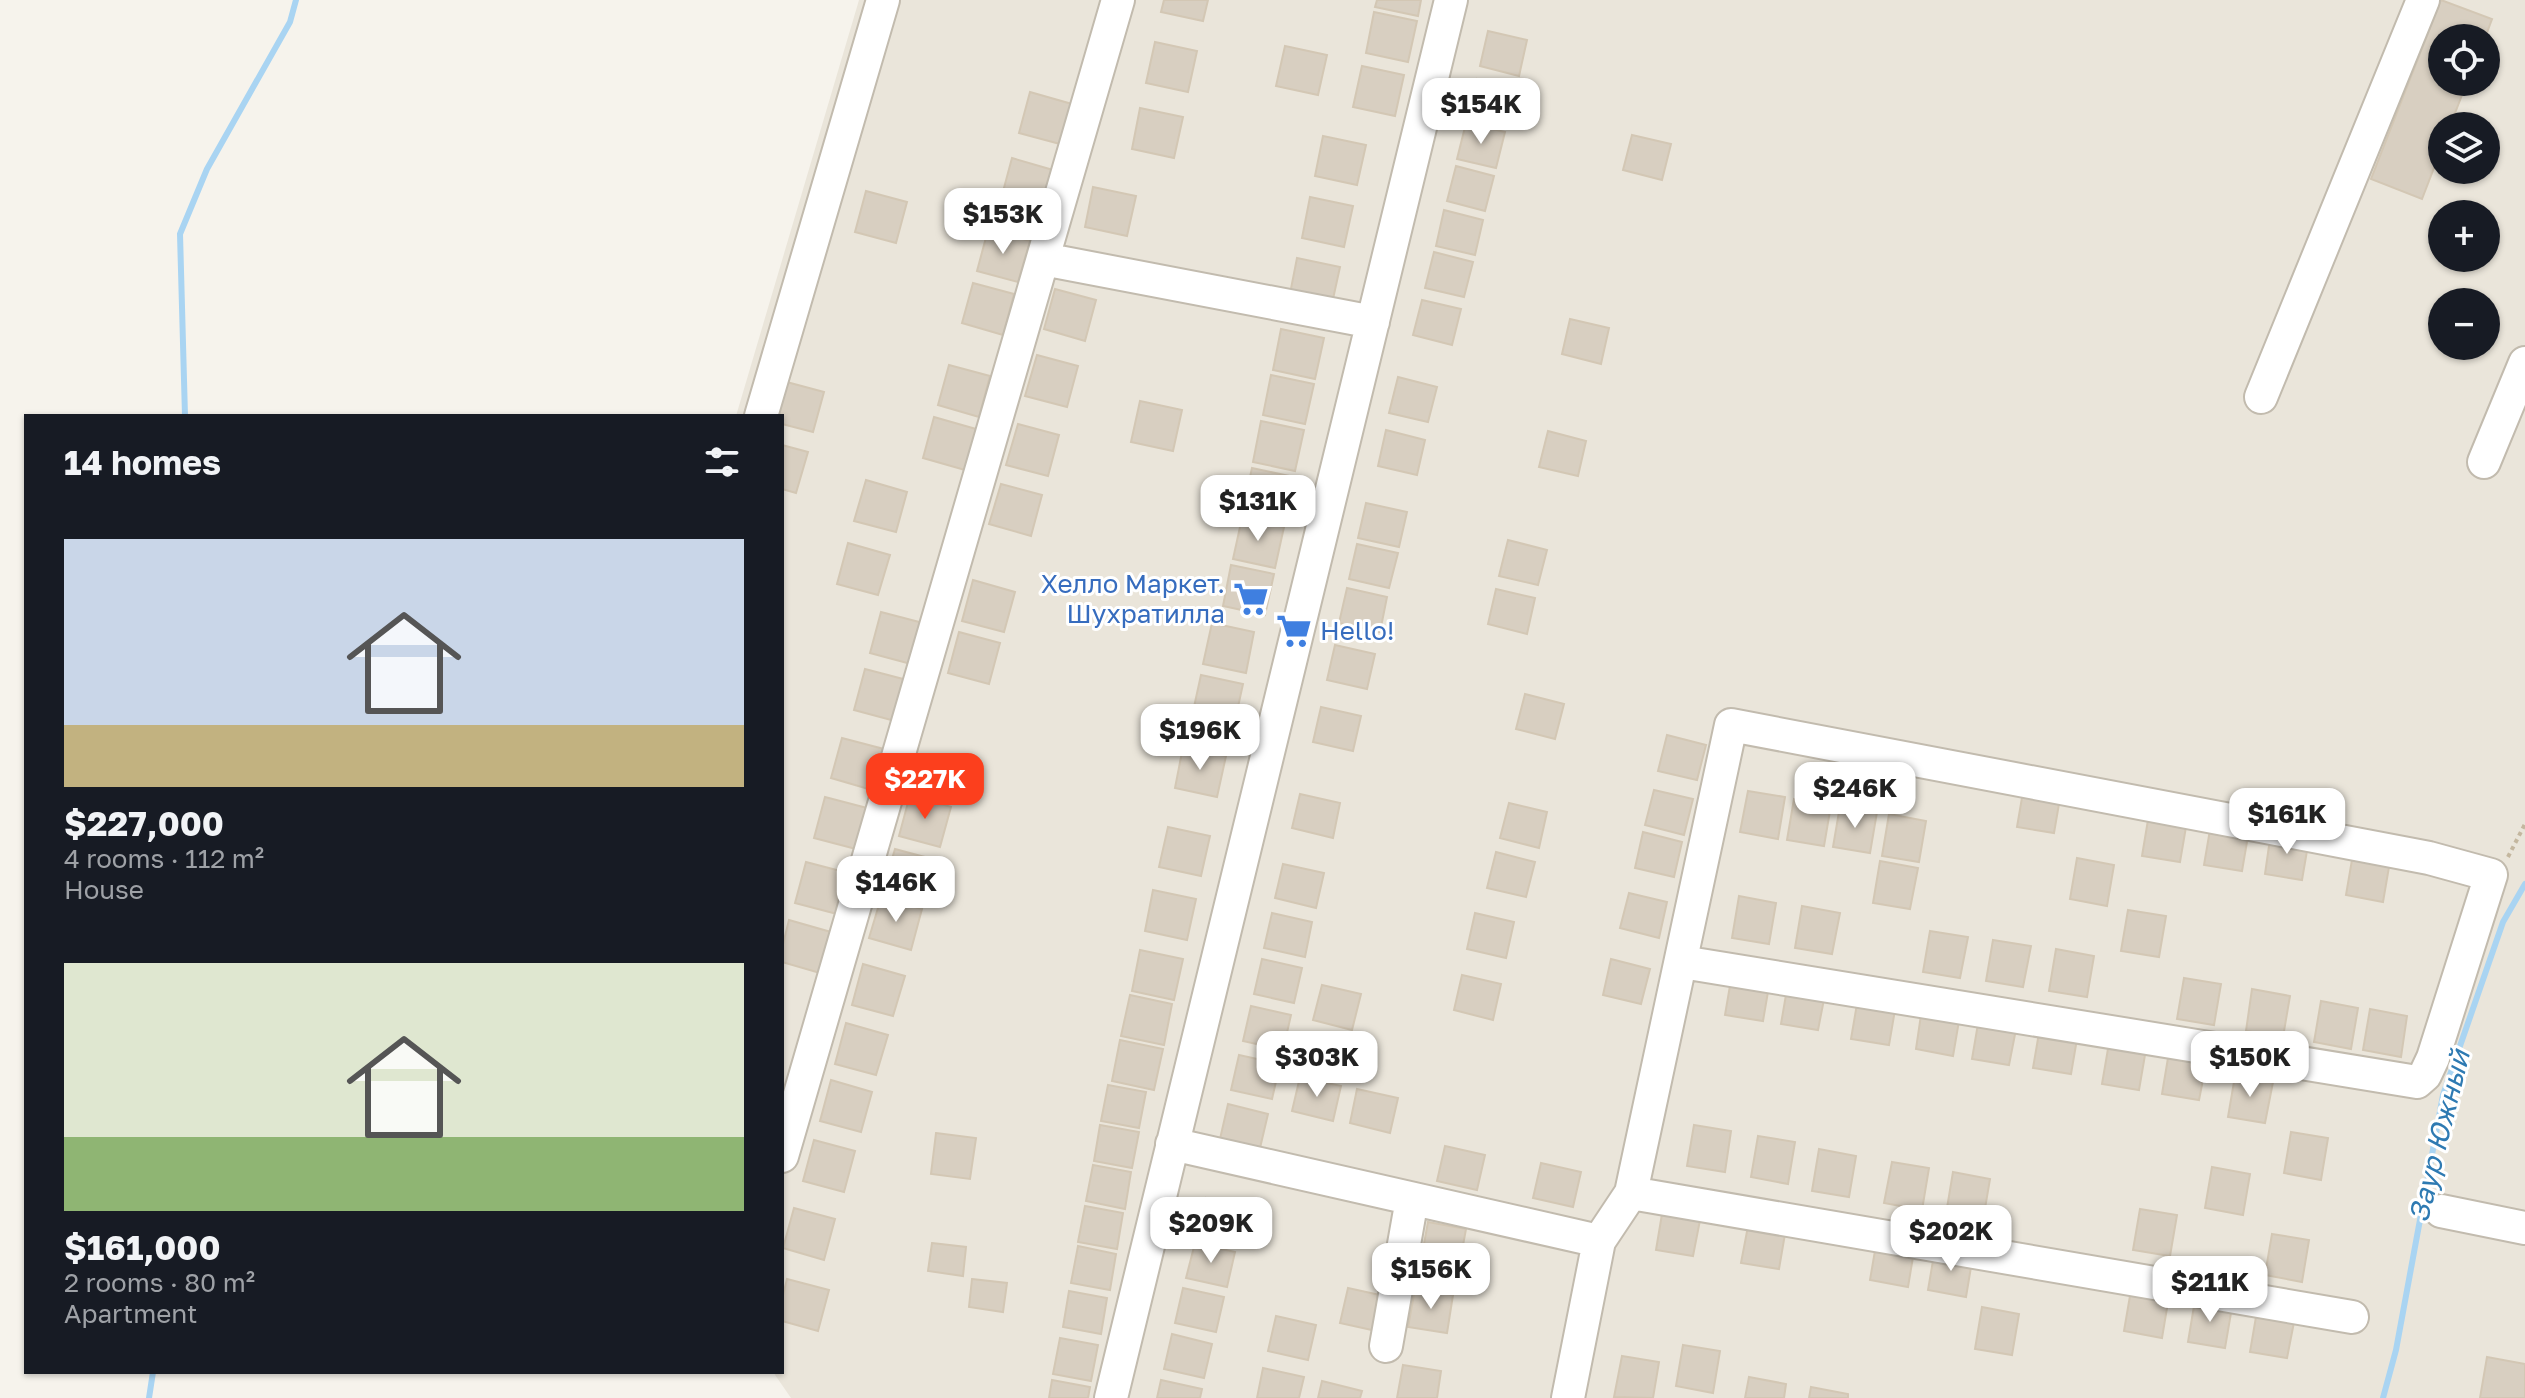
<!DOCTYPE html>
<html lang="en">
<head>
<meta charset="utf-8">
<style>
  :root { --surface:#171b24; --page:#242831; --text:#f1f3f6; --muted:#9ea1a6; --accent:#fc3f1d }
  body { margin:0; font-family:"Golos Text",sans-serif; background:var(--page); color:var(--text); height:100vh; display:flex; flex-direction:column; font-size:30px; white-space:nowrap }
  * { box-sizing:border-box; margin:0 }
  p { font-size:26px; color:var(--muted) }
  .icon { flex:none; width:44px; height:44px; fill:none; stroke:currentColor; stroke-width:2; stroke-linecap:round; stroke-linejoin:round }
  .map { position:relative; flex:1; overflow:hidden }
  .side { position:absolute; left:24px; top:414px; width:760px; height:960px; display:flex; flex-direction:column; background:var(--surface); border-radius:0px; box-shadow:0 2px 6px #0004 }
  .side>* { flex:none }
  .controls { position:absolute; left:2428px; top:24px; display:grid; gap:16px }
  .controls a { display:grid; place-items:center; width:72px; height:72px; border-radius:50%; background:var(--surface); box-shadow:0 2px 6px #0004; font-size:40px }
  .price { position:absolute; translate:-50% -68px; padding:0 18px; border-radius:16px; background:#fff; color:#222; font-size:26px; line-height:52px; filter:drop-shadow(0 2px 4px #0008) }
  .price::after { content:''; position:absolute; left:50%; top:48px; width:24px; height:18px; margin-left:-12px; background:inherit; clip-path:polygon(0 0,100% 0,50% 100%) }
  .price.selected { background:var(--accent); color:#fff }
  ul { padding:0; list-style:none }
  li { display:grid; align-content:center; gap:16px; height:424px; padding:0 40px }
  li span { display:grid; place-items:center; height:248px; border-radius:0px; color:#555 }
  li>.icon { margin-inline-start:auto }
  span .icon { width:144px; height:144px; fill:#fffc; stroke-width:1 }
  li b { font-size:34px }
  h2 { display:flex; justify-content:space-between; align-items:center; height:96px; padding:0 40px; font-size:34px }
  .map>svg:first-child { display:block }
</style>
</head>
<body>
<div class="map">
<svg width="2525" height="1398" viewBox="0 0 2525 1398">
  <rect width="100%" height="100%" fill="#f6f3ec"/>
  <path fill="#eae5da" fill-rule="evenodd" d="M859,0H2525V1398H791L773,1372H782V416H736ZM2442,38H2486V82H2442ZM2442,126H2486V170H2442ZM2442,214H2486V258H2442ZM2442,302H2486V346H2442Z"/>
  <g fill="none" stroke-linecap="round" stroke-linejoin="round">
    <path stroke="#a9d4f2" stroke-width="6" d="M185,416L180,234L207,169L290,22L296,0
      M149,1398L153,1372
      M2383,1398L2396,1350L2443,1095L2503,922L2525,884"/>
  </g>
  <path fill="#d8cfc1" stroke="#d3c7b4" stroke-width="2" d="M1164,0H1208L1203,21L1161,12Z
    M1377,0H1421L1418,16L1375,7Z
    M2441,0L2492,19L2485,38H2442V82H2467L2450,126H2442V147L2422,199L2371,179Z
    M1374,12L1417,21L1408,62L1366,53Z
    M1488,31L1527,40L1519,76L1480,66Z
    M1155,42L1197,51L1188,92L1146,83Z
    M1285,46L1327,55L1318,95L1276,86Z
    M1362,66L1404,75L1395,116L1353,107Z
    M1477,79L1516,88L1507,124L1468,114Z
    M1030,92L1072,104L1060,144L1019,133Z
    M1140,108L1183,117L1174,158L1132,149Z
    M1466,123L1505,132L1496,168L1457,159Z
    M1632,135L1671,144L1662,180L1623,170Z
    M1323,136L1366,145L1357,185L1315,176Z
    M1012,158L1053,170L1042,210L1001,199Z
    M1456,166L1494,176L1485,211L1447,201Z
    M1093,187L1136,196L1127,236L1085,227Z
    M866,191L907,202L896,243L855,232Z
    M1310,197L1353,206L1344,247L1302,238Z
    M1444,210L1483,220L1475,255L1436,246Z
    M988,230L1030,241L1018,282L977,271Z
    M1434,252L1473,262L1464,297L1425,288Z
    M1297,258L1340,267L1331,308L1289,299Z
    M973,283L1014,294L1003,335L962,323Z
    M1055,289L1096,300L1085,341L1044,329Z
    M1422,300L1461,309L1452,345L1413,335Z
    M1570,319L1609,328L1601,364L1562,354Z
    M1281,329L1324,338L1315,379L1273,370Z
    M1037,355L1078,366L1067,407L1025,396Z
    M949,365L990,376L979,417L938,405Z
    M1271,375L1314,384L1305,424L1263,415Z
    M1398,377L1437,387L1428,422L1389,413Z
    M783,381L824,392L813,432L782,424V416H773Z
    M1140,401L1182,410L1173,451L1131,442Z
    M934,417L976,429L965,470L923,458Z
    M1261,421L1304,430L1295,471L1253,462Z
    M1018,424L1059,435L1048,476L1006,465Z
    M1386,430L1425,440L1417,475L1378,466Z
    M1548,431L1586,441L1578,476L1539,467Z
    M782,445L808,452L796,493L782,489Z
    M1252,468L1294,477L1285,518L1243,509Z
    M866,480L907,492L896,532L854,521Z
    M1001,484L1042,495L1031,536L989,524Z
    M1366,503L1407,512L1399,547L1358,538Z
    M1242,518L1284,527L1275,568L1233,559Z
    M1508,540L1547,550L1538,585L1499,576Z
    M848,543L890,555L878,595L837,584Z
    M1357,544L1398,553L1389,588L1349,579Z
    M1231,565L1274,574L1265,615L1223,606Z
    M973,580L1015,592L1004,632L962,621Z
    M1347,588L1387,597L1380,632L1339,623Z
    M1496,589L1535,598L1527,634L1488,624Z
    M881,612L923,623L911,664L870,653Z
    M1212,623L1254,632L1246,673L1203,664Z
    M959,632L1000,643L989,684L948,673Z
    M1335,645L1375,654L1367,689L1327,680Z
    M865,669L907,680L895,721L854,710Z
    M1201,675L1243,684L1234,725L1192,716Z
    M1525,694L1564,704L1555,739L1516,729Z
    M1321,707L1361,716L1353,751L1313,742Z
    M1667,735L1706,745L1697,780L1658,771Z
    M842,738L884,749L872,790L831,778Z
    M1183,747L1226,756L1217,797L1175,788Z
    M2024,786L2061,792L2054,833L2017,827Z
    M1654,790L1693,799L1684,835L1645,825Z
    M1748,791L1785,797L1778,839L1740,832Z
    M1300,794L1340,803L1333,838L1292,828Z
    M910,795L951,807L940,847L899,836Z
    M825,797L867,808L856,849L814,838Z
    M1794,799L1831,805L1824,846L1787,840Z
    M1509,803L1547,812L1539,848L1500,838Z
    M1840,806L1877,812L1870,853L1833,847Z
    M1889,814L1926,821L1919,862L1882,856Z
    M2149,814L2187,821L2180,862L2142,856Z
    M2211,824L2249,830L2242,871L2204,865Z
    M1168,827L1210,836L1201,876L1159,867Z
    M1643,832L1682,842L1674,877L1635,868Z
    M2271,832L2309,839L2302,880L2265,874Z
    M895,849L936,860L925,901L883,889Z
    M1496,852L1535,862L1526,897L1487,888Z
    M2353,854L2390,861L2383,902L2346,895Z
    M2077,858L2114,865L2107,906L2070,899Z
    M1880,861L1918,868L1910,909L1873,903Z
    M806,862L848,873L837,914L795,903Z
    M1283,864L1324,873L1316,908L1275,898Z
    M1153,890L1196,899L1187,940L1145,931Z
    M1629,893L1667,902L1659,938L1620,928Z
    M1739,896L1776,903L1769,944L1732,938Z
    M881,898L922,909L911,950L869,938Z
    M1802,906L1840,913L1832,954L1795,948Z
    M2128,910L2166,916L2159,957L2121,951Z
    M1272,913L1312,922L1305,957L1264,948Z
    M1475,913L1514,922L1506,958L1467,949Z
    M789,920L831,932L820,973L782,962V948Z
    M1930,931L1968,937L1960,978L1923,972Z
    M1993,940L2031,946L2023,987L1986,981Z
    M2056,949L2094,956L2087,997L2049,991Z
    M1140,950L1183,959L1174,1000L1132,991Z
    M1262,959L1302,968L1294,1003L1254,994Z
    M1611,959L1650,969L1641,1004L1603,995Z
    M863,964L905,976L893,1016L852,1005Z
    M1732,974L1770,980L1763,1021L1725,1015Z
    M1462,975L1501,984L1493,1020L1454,1010Z
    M2184,978L2221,984L2214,1025L2177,1019Z
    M1788,983L1826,989L1818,1030L1781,1024Z
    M1322,985L1361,994L1352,1030L1313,1020Z
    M2252,989L2290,996L2283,1037L2246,1031Z
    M1130,995L1172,1004L1164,1045L1121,1036Z
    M1858,998L1896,1004L1889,1045L1851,1039Z
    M2321,1001L2358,1008L2351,1049L2314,1042Z
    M1251,1006L1291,1015L1283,1050L1243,1041Z
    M1922,1008L1960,1015L1953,1056L1916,1049Z
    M2370,1009L2407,1016L2401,1057L2363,1050Z
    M1979,1018L2017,1024L2009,1065L1972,1059Z
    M846,1023L888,1035L876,1075L835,1064Z
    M2040,1027L2078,1033L2071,1074L2033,1068Z
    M1120,1040L1163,1049L1154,1090L1112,1081Z
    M2109,1043L2146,1049L2139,1090L2102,1084Z
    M2169,1052L2207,1059L2199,1100L2162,1094Z
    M1239,1055L1280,1064L1272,1099L1231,1090Z
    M2235,1076L2273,1082L2265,1123L2228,1117Z
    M1300,1077L1341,1086L1333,1121L1292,1111Z
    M831,1080L872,1092L861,1132L820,1121Z
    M1108,1085L1146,1092L1139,1128L1101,1121Z
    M1357,1089L1398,1098L1390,1133L1350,1123Z
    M1228,1104L1268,1114L1260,1148L1220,1139Z
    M1100,1125L1139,1132L1132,1168L1094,1161Z
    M1694,1125L1731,1131L1725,1172L1687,1166Z
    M2291,1132L2328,1138L2321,1180L2284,1173Z
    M936,1133L976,1138L970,1179L931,1174Z
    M1758,1136L1795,1142L1788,1184L1751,1177Z
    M814,1140L855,1151L844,1192L803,1181Z
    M1445,1146L1485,1155L1477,1190L1437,1181Z
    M1819,1149L1856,1156L1849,1197L1812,1191Z
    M1892,1162L1929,1168L1922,1210L1884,1203Z
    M1541,1163L1581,1172L1573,1207L1533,1198Z
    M1093,1165L1131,1172L1125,1209L1086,1201Z
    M2212,1167L2250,1174L2243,1215L2205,1208Z
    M1953,1172L1990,1179L1983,1220L1946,1214Z
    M1206,1198L1246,1207L1238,1242L1198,1233Z
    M1085,1206L1123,1213L1117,1249L1078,1242Z
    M794,1208L835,1219L824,1260L783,1248Z
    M1663,1208L1701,1215L1693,1256L1656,1250Z
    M2140,1209L2177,1215L2170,1256L2133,1250Z
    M1749,1221L1786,1228L1779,1269L1741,1263Z
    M1428,1222L1466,1229L1459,1267L1421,1260Z
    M2272,1234L2309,1240L2302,1282L2265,1275Z
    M1877,1239L1915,1245L1908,1287L1870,1280Z
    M932,1243L966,1247L963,1276L928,1271Z
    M1195,1243L1235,1252L1227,1287L1186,1278Z
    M1078,1246L1116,1254L1110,1290L1071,1283Z
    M1935,1249L1973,1255L1966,1297L1928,1290Z
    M787,1279L829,1290L818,1331L782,1321V1299Z
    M972,1279L1007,1283L1003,1312L969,1307Z
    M1183,1288L1224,1297L1216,1332L1175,1323Z
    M1348,1288L1389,1297L1381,1332L1340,1323Z
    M1415,1289L1453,1295L1447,1333L1408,1327Z
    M2131,1290L2169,1296L2162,1338L2124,1331Z
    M1069,1291L1107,1298L1101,1334L1063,1327Z
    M2195,1300L2232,1307L2225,1348L2188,1342Z
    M1982,1307L2019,1314L2012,1355L1975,1349Z
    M2257,1311L2295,1317L2287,1358L2250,1352Z
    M1276,1316L1316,1325L1308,1360L1268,1351Z
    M1172,1334L1212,1344L1204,1378L1164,1369Z
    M1060,1338L1098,1345L1091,1381L1053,1374Z
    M1683,1345L1720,1351L1713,1393L1676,1386Z
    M1622,1356L1659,1362L1653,1398L1614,1397Z
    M2487,1357L2525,1364V1398H2480Z
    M1403,1365L1441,1371L1437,1398H1397Z
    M1263,1368L1304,1377L1299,1398H1257Z
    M1749,1377L1786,1384L1784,1398H1745Z
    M1052,1380L1090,1387L1088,1398H1049Z
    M1161,1380L1202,1389L1200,1398H1157Z
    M1322,1381L1362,1391L1360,1398H1318Z
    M1811,1387L1848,1394V1398H1809Z"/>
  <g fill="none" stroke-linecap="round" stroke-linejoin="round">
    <g stroke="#c2bbae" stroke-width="36">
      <path id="minor" d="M1043,259L1373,322
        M2261,397L2423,0
        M761,416L883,0
        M2484,462L2525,363
        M1172,1144L1599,1241
        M782,1156L1118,0
        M1631,1193L2352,1317
        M2441,1211L2525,1228
        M1386,1346L1412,1199
        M1111,1398L1451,0
        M1568,1398L1599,1241L1631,1193L1731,725L2429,858L2491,875L2433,1058L2425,1075L2417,1082L1682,962"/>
    </g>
    <path stroke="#c4b79f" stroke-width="4" stroke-dasharray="4 4" stroke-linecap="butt" d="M2508,857L2525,824"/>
    <use href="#minor" stroke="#fff" stroke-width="32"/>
  </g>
  <defs>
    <g id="supermarket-bare" transform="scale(2.76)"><path d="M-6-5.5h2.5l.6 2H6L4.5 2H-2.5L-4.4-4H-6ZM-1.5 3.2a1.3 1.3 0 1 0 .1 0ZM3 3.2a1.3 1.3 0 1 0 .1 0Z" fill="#3f7fe0" stroke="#fff" stroke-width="2.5" paint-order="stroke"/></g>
  </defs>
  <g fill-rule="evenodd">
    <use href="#supermarket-bare" x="1251" y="599"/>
    <use href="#supermarket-bare" x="1294" y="631"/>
  </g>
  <g text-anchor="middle" stroke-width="6" stroke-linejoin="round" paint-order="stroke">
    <g font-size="26" fill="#366cbe" stroke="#fff" text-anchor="end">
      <text x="1225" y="593">Хелло Маркет.<tspan x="1225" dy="30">Шухратилла</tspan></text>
      <text x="1320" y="640" text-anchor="start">Hello!</text>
    </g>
    <g font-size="28" font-style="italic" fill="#2e7ab2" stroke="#fff">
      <text transform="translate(2439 1136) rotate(-76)" y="10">Заур Южный</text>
    </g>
  </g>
</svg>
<div class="controls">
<a><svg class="icon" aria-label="locate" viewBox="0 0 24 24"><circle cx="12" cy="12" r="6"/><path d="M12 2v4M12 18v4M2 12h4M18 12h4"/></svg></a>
<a><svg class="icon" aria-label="layers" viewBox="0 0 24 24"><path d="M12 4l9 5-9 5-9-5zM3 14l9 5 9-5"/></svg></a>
<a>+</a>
<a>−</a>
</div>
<b class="price" style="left:1481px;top:146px">$154K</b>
<b class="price" style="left:1003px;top:256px">$153K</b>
<b class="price" style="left:1258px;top:543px">$131K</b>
<b class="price" style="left:1200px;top:772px">$196K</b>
<b class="price selected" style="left:925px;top:821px">$227K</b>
<b class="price" style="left:1855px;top:830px">$246K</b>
<b class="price" style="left:2287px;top:856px">$161K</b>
<b class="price" style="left:896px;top:924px">$146K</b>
<b class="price" style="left:1317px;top:1099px">$303K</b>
<b class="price" style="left:2250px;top:1099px">$150K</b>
<b class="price" style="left:1211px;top:1265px">$209K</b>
<b class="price" style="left:1951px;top:1273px">$202K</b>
<b class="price" style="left:1431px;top:1311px">$156K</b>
<b class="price" style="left:2210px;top:1324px">$211K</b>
<section class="side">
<h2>14 homes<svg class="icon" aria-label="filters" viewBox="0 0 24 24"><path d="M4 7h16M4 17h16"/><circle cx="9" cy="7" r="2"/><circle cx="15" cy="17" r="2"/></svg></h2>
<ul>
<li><span style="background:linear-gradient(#c9d6e8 75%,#c2b280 0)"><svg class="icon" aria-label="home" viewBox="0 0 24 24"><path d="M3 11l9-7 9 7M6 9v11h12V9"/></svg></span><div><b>$227,000</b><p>4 rooms · 112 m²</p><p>House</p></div></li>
<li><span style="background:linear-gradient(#dfe7d0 70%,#8fb573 0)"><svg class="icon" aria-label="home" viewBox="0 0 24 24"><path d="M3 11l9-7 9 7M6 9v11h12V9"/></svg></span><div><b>$161,000</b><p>2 rooms · 80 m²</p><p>Apartment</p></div></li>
</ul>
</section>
</div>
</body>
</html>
